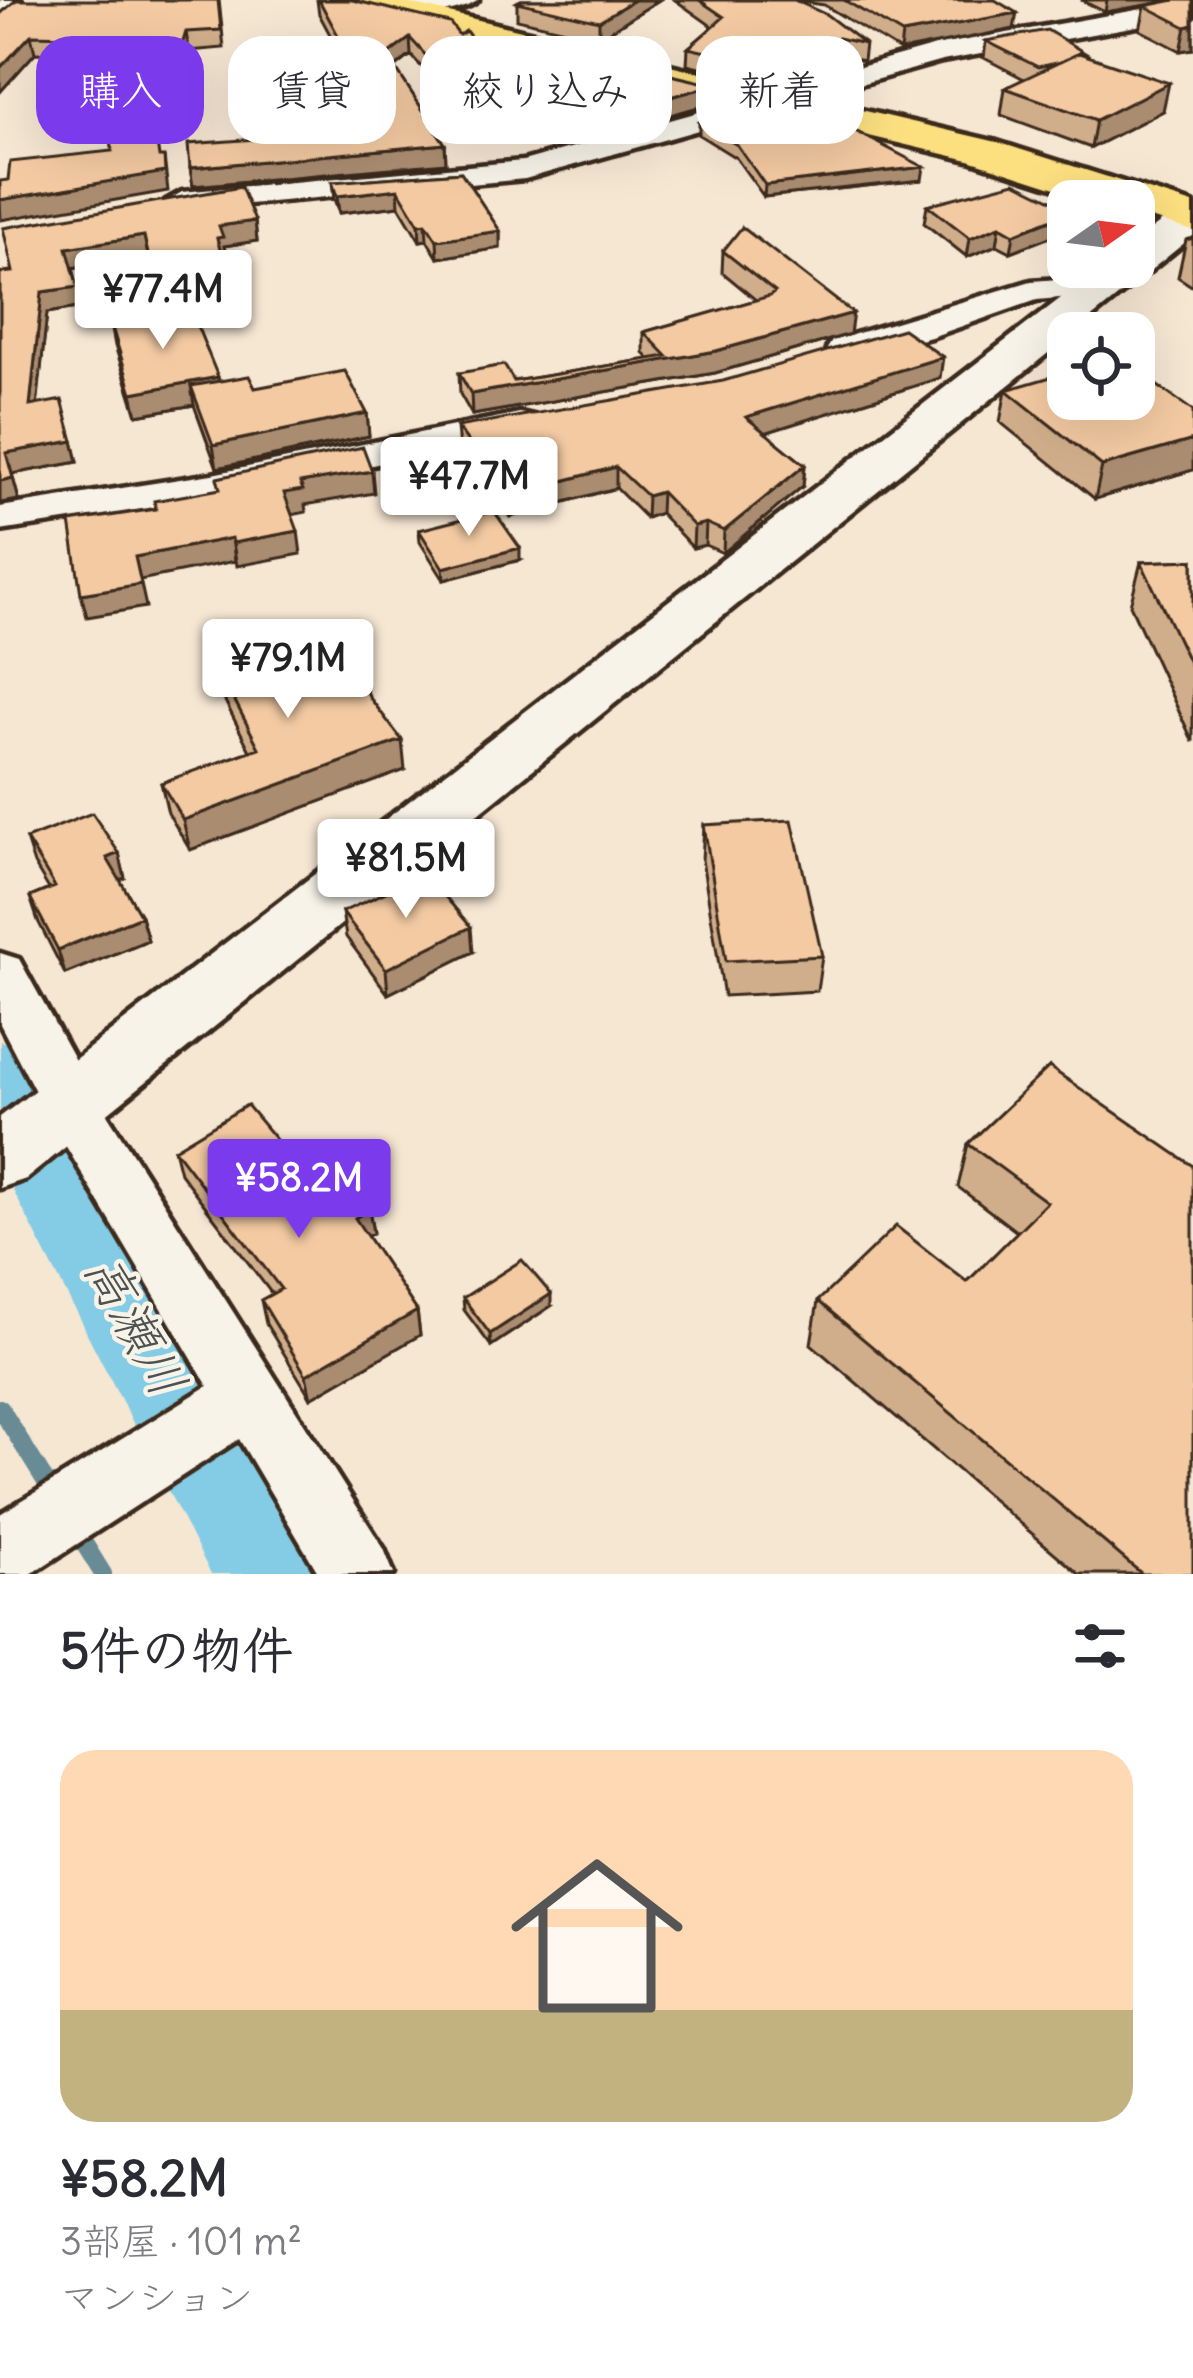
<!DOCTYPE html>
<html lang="ja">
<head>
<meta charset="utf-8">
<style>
  :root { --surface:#fff; --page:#f2f2f3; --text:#2b2b33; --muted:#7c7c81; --line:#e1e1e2; --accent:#7c3aed }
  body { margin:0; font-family:Delius,"Klee One",sans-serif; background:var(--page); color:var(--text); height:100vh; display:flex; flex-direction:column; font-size:45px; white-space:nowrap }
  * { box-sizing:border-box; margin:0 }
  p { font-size:39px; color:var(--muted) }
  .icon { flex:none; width:66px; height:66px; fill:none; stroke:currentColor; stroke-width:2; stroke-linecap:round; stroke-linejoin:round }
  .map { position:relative; height:1574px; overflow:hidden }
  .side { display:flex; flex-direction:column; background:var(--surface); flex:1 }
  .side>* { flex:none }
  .banner { position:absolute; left:36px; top:36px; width:1122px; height:108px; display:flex; gap:24px }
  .needle { width:78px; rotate:76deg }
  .tools { position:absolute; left:1047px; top:180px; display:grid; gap:24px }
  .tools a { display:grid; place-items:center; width:108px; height:108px; border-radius:24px; background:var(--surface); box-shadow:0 12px 48px #0002; font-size:60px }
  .price { position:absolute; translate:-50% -102px; padding:0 27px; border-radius:12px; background:#fff; color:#222; font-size:39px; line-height:78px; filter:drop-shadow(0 3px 6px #0008) }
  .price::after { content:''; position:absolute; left:50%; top:72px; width:36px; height:27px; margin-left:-18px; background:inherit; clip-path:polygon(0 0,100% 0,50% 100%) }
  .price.selected { background:var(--accent); color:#fff }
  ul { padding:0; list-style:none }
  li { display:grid; align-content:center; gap:24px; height:636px; padding:0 60px }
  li+li { border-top:3px solid var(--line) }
  li span { display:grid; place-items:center; height:372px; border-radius:36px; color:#555 }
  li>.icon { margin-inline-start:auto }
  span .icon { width:216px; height:216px; fill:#fffc; stroke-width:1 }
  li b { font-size:51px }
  h2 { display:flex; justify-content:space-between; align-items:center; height:144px; padding:0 60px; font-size:51px }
  .tag { padding:0 42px; border-radius:36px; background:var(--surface); box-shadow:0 12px 48px #0002; font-size:42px; line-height:108px }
  .tag.selected { background:var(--accent); color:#fff }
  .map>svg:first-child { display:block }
</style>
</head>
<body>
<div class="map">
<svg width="1193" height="1574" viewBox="0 0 1193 1574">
  <rect width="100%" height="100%" fill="#f6e7d3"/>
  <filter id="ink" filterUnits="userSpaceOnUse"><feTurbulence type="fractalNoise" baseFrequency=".00833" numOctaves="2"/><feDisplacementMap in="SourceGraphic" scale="24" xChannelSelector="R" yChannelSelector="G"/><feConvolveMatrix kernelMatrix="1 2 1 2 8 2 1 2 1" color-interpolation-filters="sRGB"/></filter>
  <g filter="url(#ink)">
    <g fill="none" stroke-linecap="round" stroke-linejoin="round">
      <path stroke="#678b95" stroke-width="18" d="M0,1408L56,1498
        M74,1527L103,1574"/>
      <path fill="#84cce5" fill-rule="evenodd" d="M0,1041L32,1051L312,1534L329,1574H211L0,1165Z"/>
      <g stroke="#3b2a1e" stroke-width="9">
        <path id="minor" d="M0,0H21L0,14Z
          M478,0C462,14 392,24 376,9L399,0Z
          M1193,0V16L942,61L525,179L182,210L166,201L182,192L523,161L939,45Z
          M1102,276L1114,279L1119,286L1114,293L1037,300L931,337L845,360L827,349L832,341L1031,281Z
          M520,413L533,416L539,424L533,432L212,498L0,531V507L212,474Z
          M0,953L19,959L88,1084L384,1549L394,1574H319L239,1439L31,1574H0V1514L208,1386L48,1116L0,1024Z"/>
      </g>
      <g stroke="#3b2a1e" stroke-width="9">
        <path id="tertiary" d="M1193,205V236L26,1179L0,1188V1117L1101,267H1134V242L1179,209Z"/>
      </g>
      <g stroke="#3b2a1e" stroke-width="9">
        <path id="primary" d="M331,0H394L997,142L1193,204V231L1134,213V201H1096L969,160L336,8Z"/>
      </g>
      <use href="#minor" fill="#f7f3e8" fill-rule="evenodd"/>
      <use href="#tertiary" fill="#f7f3e8" fill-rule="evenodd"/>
      <use href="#primary" fill="#fce080" fill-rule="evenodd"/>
    </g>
    <path fill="#d1ae8b" stroke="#3b2a1e" stroke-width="3" d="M219,0L224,48L189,51L185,64L119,69L117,55L35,53L0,92V14Z
      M317,0H352L459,35L496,71L643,85H714L713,103L606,133V120L586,106L487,141L411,55L395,68L445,144L446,163L193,186L190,168L257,139L256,133L295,129L294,122L321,119L299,78L297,60L341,55L319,14Z
      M521,0H659L599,38L517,19V2Z
      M675,0H995L1014,29L900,51L824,5L796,1L865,44L863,61L836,55L829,71L777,86L687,64L688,48L713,27Z
      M1081,0H1193V49L1181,51L1140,30L1145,6L1165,2L1105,12Z
      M986,41L1089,57L1163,111L1091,148L1001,115L1005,88L1024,79L984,58Z
      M699,122L922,180L764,197L736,158L699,135Z
      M461,172L500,231V248L438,258L427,240L420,241L399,206L339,213L334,199L332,182Z
      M927,205L1068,208V230L1011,252L997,245L967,257L924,223Z
      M255,221L257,241L224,246L226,257L222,258L234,312L195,321L218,381L367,413L369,436L217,468L194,405L137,415L115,346L111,324L161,316L148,256L73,268L83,307L47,313L37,404L73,441L78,462L12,474L19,500L0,503V273Z
      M1193,238V287L1178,277L1186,240Z
      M723,251L850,334L715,373L472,415L460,394L459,373L514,381L649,359L644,353V332L756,300L722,272Z
      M940,378L765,433L805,465L803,486L723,553L705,545L693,548L660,513L646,518L616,488L510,517L459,449L457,427Z
      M1006,390L1193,411V470L1095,499L1000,422Z
      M419,530L520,560L444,580L420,542Z
      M1193,560V742L1130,605L1141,562Z
      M215,662L405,770L190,850L168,813L161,783L250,751L220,691Z
      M704,825L822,956L817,991L724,996L702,860Z
      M26,839L119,853L125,878L120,880L141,916L148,940L65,974L38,921L30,897L49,889L34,864Z
      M342,912L473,952L388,994L346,937Z
      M1049,1067L1193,1574H1079L811,1344L818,1301L967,1282L1017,1232L958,1187L968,1144Z
      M174,1149L369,1209L373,1233L367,1236L417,1311L420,1335L311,1398L266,1324L261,1300L272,1294L180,1173Z
      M463,1298L551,1306L491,1346L464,1310Z"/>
    <path fill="#aa8d71" stroke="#3b2a1e" stroke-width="3" d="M634,0H659L599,38V21Z
      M1107,0H1176L1105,12Z
      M1017,13L1014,29L900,51L902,34Z
      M1193,25V49L1181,51L1186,27Z
      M186,32L189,51L185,64L119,69L116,50Z
      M31,35L35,53L0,92V68Z
      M410,38L411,55L388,73L387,55Z
      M838,38L836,55L829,71L777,86L778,68Z
      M1169,83L1163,111L1091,148L1096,120Z
      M714,85L713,103L606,133V115Z
      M586,88V106L487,141V123Z
      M445,144L446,163L193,186L190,168Z
      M164,157L168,191L1,220L0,200L162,172Z
      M924,167L922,180L764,197L765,185Z
      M398,189L399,206L339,213L337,196Z
      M1068,213V230L1011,252L1014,234Z
      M255,221L257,241L224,246L226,257L220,258L217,238L219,226Z
      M426,223L427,240L420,241L419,224Z
      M1000,226L997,245L967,257L970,238Z
      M500,231V248L438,258L437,240Z
      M144,236L148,256L71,268L67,248Z
      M78,287L83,307L47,313L35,427L30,406L42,292Z
      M231,292L234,312L163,327L160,307Z
      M853,313L850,334L715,373L472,415L471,394L716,351Z
      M943,357L940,378L745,439L746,417Z
      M218,377L221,400L191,386L194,405L137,415L132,393Z
      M367,413L369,436L217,468L213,445Z
      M1193,440V470L1095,499L1102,466Z
      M73,441L78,462L12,474L6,453Z
      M805,465L803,486L723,553L724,531Z
      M616,467V488L510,517L509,495Z
      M372,471L374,493L305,505L306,512L287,516L284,493L300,483Z
      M13,478L19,500L0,503V481Z
      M661,492L660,513L646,518L647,496Z
      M706,523L705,545L693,548L694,526Z
      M298,531L301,554L237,566L233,543Z
      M232,538L235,561L140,580L135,557Z
      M520,548V560L444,580L443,568Z
      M141,584L146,607L87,617L81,594Z
      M402,740L405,770L190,850L183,820Z
      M119,853L125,878L114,882L107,858Z
      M141,916L148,940L65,974L58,950Z
      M471,927L473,952L388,994L386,969Z
      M369,1209L373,1233L359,1242L355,1218Z
      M551,1294V1306L491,1346L490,1334Z
      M417,1311L420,1335L311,1398L306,1375Z"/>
    <path fill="#f3caa2" stroke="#3b2a1e" stroke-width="3" d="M16,0H218L221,30L186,32L182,45L116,50L115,37L31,35L0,68V14Z
      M319,0H352L450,23L459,35L466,31L496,71L546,54L551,47L643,85L658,72L714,85L606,115L614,108L586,88L487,123L410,38L387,55L445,144L190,168L188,144L258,139L256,133L296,129L294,122L328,118L297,60L348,54Z
      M521,0H634L599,21L517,2Z
      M699,0H794L827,15L865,44L838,38L830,54L778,68L688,48L724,17Z
      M844,0H995L1017,13L902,34Z
      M1175,0H1193V25L1186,27L1145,6Z
      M1047,30L1090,56L1079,53L1060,62L1038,67L986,41Z
      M1079,53L1169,83L1096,120L1005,88Z
      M766,103L834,120L924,167L765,185L737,145L699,122Z
      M155,128L159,157H164L165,172L0,200V181L8,180L10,162L112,151L111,131Z
      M461,172L500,231L437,240L426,223L419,224L398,189L337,196L332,182Z
      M1015,182L1068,208V213L1014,234L1000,226L970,238L927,205Z
      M241,187L255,221L219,226L223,237L217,238L231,292L160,307L144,236L67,248L78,287L42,292L30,406L62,400L73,441L6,453L13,478L0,481V273L13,272L3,228Z
      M742,227L853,313L716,351L471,394L459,373L504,365L514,381L667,356L644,332L770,296L775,292L723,251Z
      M191,311L218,377L132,393L111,324Z
      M903,329L943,357L746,417L805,465L724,531L706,523L694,526L661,492L647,496L616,467L509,495L457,427L723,381Z
      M1134,369L1193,411V440L1102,466L1006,390L1068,372V399H1134Z
      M345,371L367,413L213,445L191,386L249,376L255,388Z
      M363,447L372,471L300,483L303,490L284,493L298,531L233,543L232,538L135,557L141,584L81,594L70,522L156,509L154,501L220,489L217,478Z
      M494,511L520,548L443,568L419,530Z
      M1193,560V671L1141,562Z
      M337,628L370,698L402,740L183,820L161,783L259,748L215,662Z
      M92,813L119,853L107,858L141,916L58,950L30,897L55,887L26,839Z
      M792,820L822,956L726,961L704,825Z
      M426,874L471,927L386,969L342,912Z
      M1049,1067L1193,1166V1574H1142L818,1301L896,1226L967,1282L1047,1202L968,1144Z
      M247,1105L322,1195L346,1180L369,1209L355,1218L417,1311L306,1375L261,1300L281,1289L174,1149Z
      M522,1260L551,1294L490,1334L463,1298Z"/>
  </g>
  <g text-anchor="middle" stroke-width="9" stroke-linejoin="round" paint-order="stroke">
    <g font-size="51" font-style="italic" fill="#4d5250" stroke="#f7f3e8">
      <text transform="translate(136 1325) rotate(61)" y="18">高瀬川</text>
    </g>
  </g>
</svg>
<div class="tools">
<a><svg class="needle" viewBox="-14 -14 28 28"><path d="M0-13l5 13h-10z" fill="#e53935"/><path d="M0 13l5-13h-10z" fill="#7c7c81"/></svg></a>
<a><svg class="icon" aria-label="locate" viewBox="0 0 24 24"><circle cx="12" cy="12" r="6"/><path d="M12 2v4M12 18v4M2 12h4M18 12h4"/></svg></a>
</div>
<b class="price" style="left:163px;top:352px">¥77.4M</b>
<b class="price" style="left:469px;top:539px">¥47.7M</b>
<b class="price" style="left:288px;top:721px">¥79.1M</b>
<b class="price" style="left:406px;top:921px">¥81.5M</b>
<b class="price selected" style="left:299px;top:1241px">¥58.2M</b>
<div class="banner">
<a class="tag selected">購入</a>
<a class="tag">賃貸</a>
<a class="tag">絞り込み</a>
<a class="tag">新着</a>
</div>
</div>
<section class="side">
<h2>5件の物件<svg class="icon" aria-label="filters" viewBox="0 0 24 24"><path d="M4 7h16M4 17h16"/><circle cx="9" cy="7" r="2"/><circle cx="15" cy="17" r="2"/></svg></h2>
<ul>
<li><span style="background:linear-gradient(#ffd9b3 70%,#c2b280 0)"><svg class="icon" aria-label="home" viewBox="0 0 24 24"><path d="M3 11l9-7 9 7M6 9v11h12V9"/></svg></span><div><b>¥58.2M</b><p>3部屋 · 101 m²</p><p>マンション</p></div></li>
</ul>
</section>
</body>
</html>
